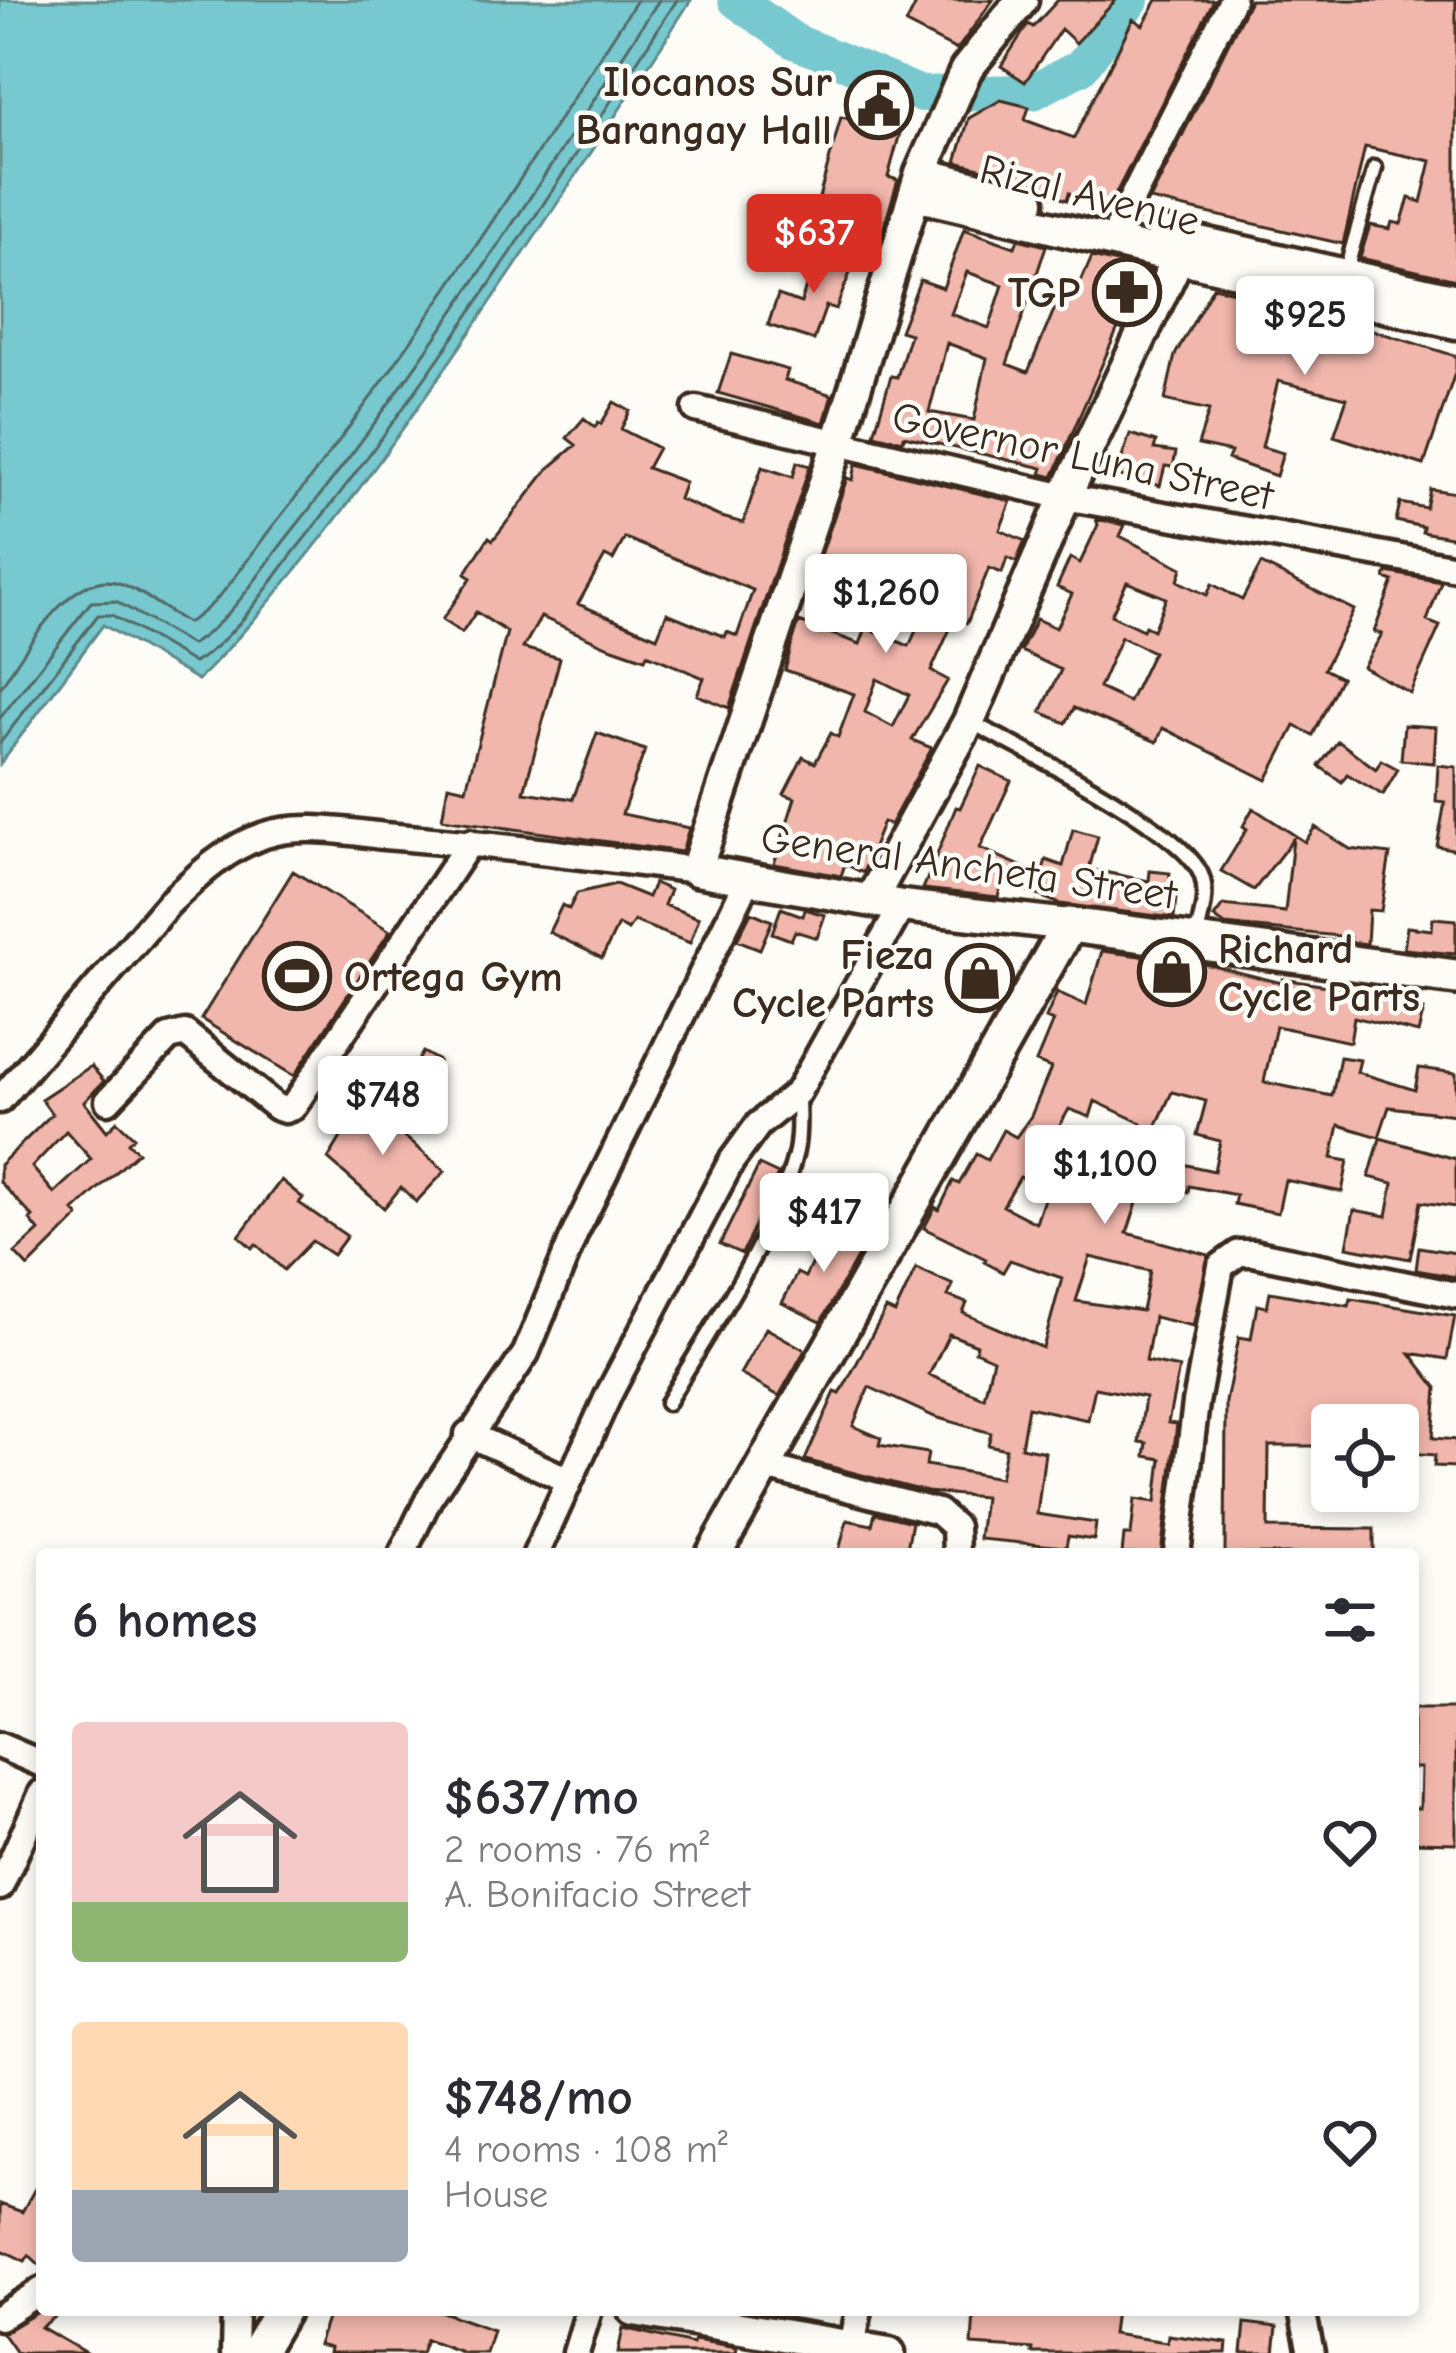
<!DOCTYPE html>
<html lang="en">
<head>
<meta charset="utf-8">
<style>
  :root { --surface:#fff; --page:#f7f7f7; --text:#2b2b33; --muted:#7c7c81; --accent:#d93025 }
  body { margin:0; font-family:"Comic Neue",sans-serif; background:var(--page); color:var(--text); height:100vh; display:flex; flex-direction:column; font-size:45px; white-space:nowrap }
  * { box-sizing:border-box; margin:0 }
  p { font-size:39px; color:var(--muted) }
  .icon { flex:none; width:66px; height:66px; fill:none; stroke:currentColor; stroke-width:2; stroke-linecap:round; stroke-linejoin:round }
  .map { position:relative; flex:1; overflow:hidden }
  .drawer { position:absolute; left:36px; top:1548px; width:1383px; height:768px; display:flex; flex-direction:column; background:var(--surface); border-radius:12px; box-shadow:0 6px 18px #0003 }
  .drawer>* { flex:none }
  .tools { position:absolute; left:1311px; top:1404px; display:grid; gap:24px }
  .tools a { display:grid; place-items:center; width:108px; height:108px; border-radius:12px; background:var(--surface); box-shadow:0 6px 18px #0003; font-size:60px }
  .price { position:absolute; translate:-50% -102px; padding:0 27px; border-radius:12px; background:#fff; color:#222; font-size:39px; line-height:78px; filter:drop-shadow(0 3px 6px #0008) }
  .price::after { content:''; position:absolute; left:50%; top:72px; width:36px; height:27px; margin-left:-18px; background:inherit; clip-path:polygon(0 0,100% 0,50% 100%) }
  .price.selected { background:var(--accent); color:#fff }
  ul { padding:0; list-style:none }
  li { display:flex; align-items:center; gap:36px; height:300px; padding:0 36px }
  li span { display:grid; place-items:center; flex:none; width:336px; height:240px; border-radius:12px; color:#555 }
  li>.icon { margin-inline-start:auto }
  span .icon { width:144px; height:144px; fill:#fffc; stroke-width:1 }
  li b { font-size:51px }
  h2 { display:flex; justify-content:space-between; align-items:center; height:144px; padding:0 36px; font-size:51px }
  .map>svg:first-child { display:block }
</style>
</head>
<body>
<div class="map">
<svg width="1456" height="2353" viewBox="0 0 1456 2353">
  <rect width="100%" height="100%" fill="#fdfcf7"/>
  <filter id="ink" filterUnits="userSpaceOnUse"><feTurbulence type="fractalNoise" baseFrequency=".00833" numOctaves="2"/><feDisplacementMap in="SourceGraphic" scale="24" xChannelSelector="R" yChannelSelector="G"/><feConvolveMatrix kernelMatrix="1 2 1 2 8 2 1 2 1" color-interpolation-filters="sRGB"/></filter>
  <g filter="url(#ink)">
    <path fill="#77c8cf" stroke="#5f8988" stroke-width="3" d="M0,0H691C608,128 524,255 437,380C364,485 288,588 198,680L103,625L0,764Z"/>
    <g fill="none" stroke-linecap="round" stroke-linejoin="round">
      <path stroke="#536965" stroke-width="3" d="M0,688C25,653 71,564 122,584C145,593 166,611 187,623C221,605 248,557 272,527C406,361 520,179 637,0
        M0,718L91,602L116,601L191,645C230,622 260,571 288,536C424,367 540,182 659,0
        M0,743L98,615H112L194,663C235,639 267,586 297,548C436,375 555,186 677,0"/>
      <path stroke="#77c8cf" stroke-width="36" d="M736,0L794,41L921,94L1033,92L1081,67L1131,0"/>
    </g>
    <path fill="#f1b6ac" stroke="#3b2a1e" stroke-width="3" fill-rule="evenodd" d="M918,0H993L957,50L906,24Z
      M1058,0H1116L1076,43L1061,29L1025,82L1001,66L1028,24L1033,27Z
      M1157,0H1214L1106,213L1069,193L1067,200L1046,193L1034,182L956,162L969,118L1001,100L1029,107L1025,120L1074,138L1133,19L1143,25Z
      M1250,0H1456V280L1360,258L1370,225L1390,229L1392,222L1401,224L1409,198L1421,202L1431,161L1365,147L1343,244L1150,200Z
      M866,85L902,96L891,130L900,133L888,177L898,180L881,237L814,216L841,117L855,120Z
      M964,229L1015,247L1018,239L1046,246L1007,364L1028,372L1067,279L1080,284L1092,257L1150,271L1122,329L1118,328L1053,477L1041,474L1043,468L904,436L903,441L874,434L891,376L897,377L910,334L900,331L920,280L943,288ZM967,272L1003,285L989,328L951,314ZM947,343L987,358L974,420L929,412Z
      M817,250L855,260L836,309L826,306L814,340L768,325L778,295L801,303Z
      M1213,287L1294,306L1456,356V370L1424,465L1334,436L1347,398L1278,381L1262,447L1283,453L1276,476L1228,459L1231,452L1198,445L1209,410L1165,400L1175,355Z
      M731,354L788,370L785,380L832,395L824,423L718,393Z
      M614,402L630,411L621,429L658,448L647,468L685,482L679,499L718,516L743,523L762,467L793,477L797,462L810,466L729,708L697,695L704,678L647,654L645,659L607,646L541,617L523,648L560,658L524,792L573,799L597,733L645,750L622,814L689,828L682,852L442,819L448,785L466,789L507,632L476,612L462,633L442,620L471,578L465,574L489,537L493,540L549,468L576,445L567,438L584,418L595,427L598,422L601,424ZM625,538L753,590L737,636L727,632L725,637L667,613L657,637L578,604L605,556L613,560Z
      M1130,434L1156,442L1154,449L1176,452L1173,467L1165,466L1160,486L1116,475Z
      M856,464L1011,501L1000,530L1025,541L1016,562L1007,558L1002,573L989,568L967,623L955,618L931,671L948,680L912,740L932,748L890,825L883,822L863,873L845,864L841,876L774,864L795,798L784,794L803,757L815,763L831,733L838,737L854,694L785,670L792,643L799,622L860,644L866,628L909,646L934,591L898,576L892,589L847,567L844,574L818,564L847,478L853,480ZM877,679L909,695L893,727L865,712Z
      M1430,489L1456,493V538L1422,532L1423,527L1396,521L1400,503L1426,508Z
      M1096,519L1125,525L1120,536L1182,568L1178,581L1207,595L1212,584L1242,600L1261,564L1354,610L1324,669L1341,678L1313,735L1295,726L1267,780L1163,728L1157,742L1074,708L1066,723L1041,712L1061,670L1021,651L1036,619L1056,628L1072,594L1057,587L1070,558L1080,563L1098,525ZM1127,582L1166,598L1153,630L1145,626L1143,630L1111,615ZM1121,637L1153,652L1129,702L1099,688Z
      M1387,572L1441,582L1427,621L1440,626L1410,693L1363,667L1382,634L1374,632L1393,581L1385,578Z
      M1404,725L1436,727L1434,763L1401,760Z
      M1338,741L1376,769L1381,760L1398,769L1383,795L1347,774L1342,782L1319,766Z
      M1438,765L1456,767V850L1437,846L1445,802L1436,801Z
      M980,766L1011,781L980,848L1041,875L1046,860L1063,866L1073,829L1098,836L1089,869L1149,881L1150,871L1170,873L1169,885L1177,887L1174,918L1060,904L1002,881L998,897L923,889L956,807L960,808Z
      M1253,808L1305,842L1315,827L1350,849L1390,854L1381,911L1369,910L1367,944L1350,942V937L1225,925L1214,917L1223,905L1285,912L1293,839L1254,890L1221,871L1247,829L1243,826Z
      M293,871L390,931L294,1076L201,1019Z
      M654,883L670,890L664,905L699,918L690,943L634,921L628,930L618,925L602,958L549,932L562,905L569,909L577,893L616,884L648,897Z
      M781,908L803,916L805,909L825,915L817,938L795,931L791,940L772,933Z
      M751,912L772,921L760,949L737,940Z
      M1433,918L1456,920V954L1404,949L1407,927L1432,930Z
      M1102,951L1209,965L1282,983L1283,979L1402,998L1404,992L1422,995L1419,1009L1424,1010L1418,1033L1354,1017L1350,1042L1276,1026L1264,1082L1332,1096L1340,1057L1360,1060L1357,1072L1415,1090L1419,1068L1456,1073V1115L1389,1107L1379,1137L1339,1125L1332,1158L1348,1161L1342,1192L1285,1180L1278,1213L1234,1204L1236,1195L1189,1186L1188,1192L1144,1182L1127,1233L1209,1255L1193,1326L1154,1317L1146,1361L1179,1368L1168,1423L1177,1424L1161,1554H1122L1124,1535H1131L1135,1499L1156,1502L1161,1459L1145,1456L1147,1443L1139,1442L1145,1397L1095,1388L1088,1420L1028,1407L1021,1447L1045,1452L1037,1514L1096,1523L1094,1540L1068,1536L1066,1547L979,1539L984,1497L927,1492L805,1460L835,1392L840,1394L886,1309L895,1313L916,1268L953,1285L948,1296L967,1303L963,1313L1043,1348L1062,1278L1010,1260L1003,1272L984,1262L986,1259L924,1228L935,1207L939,1210L953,1181L959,1184L976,1154L987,1160L1003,1130L1016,1137L1031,1116L1051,1068L1036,1062L1053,1021L1046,1018L1057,992L1086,1005ZM1172,1092L1206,1101L1197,1135L1220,1141L1214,1171L1178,1163L1181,1150L1149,1142ZM1095,1101L1141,1123L1127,1180L1044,1154L1069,1109L1090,1117ZM1020,1177L1048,1187L1036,1223L1003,1206ZM1090,1257L1150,1271L1142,1311L1076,1301ZM949,1334L977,1345L975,1351L993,1359L984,1398L929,1375ZM869,1387L935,1417L991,1433L988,1445L1006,1449L1000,1478L926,1465L928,1453L879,1445L881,1438L853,1426Z
      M423,1052L439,1061L418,1095L403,1086Z
      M91,1066L104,1081L84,1102L107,1131L117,1121L134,1137L128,1143L138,1152L74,1211L79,1216L28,1267L15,1253L39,1231L30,1220L33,1217L0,1182V1165L52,1114L41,1099ZM66,1131L91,1159L54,1193L32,1167Z
      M364,1099L387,1113L384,1119L445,1171L416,1202L401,1187L384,1208L328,1159Z
      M1380,1138L1456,1159V1207L1421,1202L1410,1259L1347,1247L1354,1210L1387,1216L1393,1183L1369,1177Z
      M759,1165L778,1174L742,1254L720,1244Z
      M281,1180L303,1198L299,1203L347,1236L333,1255L312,1241L284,1270L256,1244L252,1248L239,1236Z
      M830,1226L865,1243L821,1322L782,1303L797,1273L805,1277Z
      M1419,1247L1456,1253V1277L1416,1270Z
      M1270,1292L1349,1306L1351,1299L1455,1316L1447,1359L1410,1353L1437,1388L1433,1438L1456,1440V1467L1434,1466L1435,1455L1398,1452L1400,1425H1332V1446H1269L1268,1528L1374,1529V1554H1225L1226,1402L1239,1337L1251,1339L1257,1305L1267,1307Z
      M766,1328L805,1350L779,1396L740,1374Z
      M875,1513L912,1522L906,1554H838L847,1520L872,1525Z
      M1413,1708H1456V1843L1413,1842V1808H1420L1421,1768H1413Z
      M42,2176V2267L29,2255L25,2261L0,2249V2204L22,2212Z
      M42,2310H65L41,2327L86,2353H16L2,2333Z
      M330,2310H437L493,2330L486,2353H464L426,2339L421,2353H329L330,2348L318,2345Z
      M974,2310H1115L1112,2334L1167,2342L1168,2335L1227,2343L1226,2353H1032L1033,2349L972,2345Z
      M1245,2323L1277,2327L1274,2353H1242Z
      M623,2328L693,2344L694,2340L737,2347L736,2353H618Z"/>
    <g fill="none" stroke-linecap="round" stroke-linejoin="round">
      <g stroke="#3b2a1e" stroke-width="21">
        <path id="service" d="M1345,274L1375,168
          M969,721C1018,748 1186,829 1202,877C1209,896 1199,923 1195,942
          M667,1403C710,1329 777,1233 796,1151C800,1132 798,1113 798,1094"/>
      </g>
      <g stroke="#3b2a1e" stroke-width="33">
        <path id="minor" d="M1119,224L1232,0
          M696,409L1065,497L1456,568
          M0,1100L168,904C196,877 227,847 265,835C301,823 347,832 384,836C488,844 592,857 696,870
          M108,1101L169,1037L185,1033L276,1107L285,1110L293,1107L470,842
          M468,1434L568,1480
          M762,1466L938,1512L955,1527L956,1554
          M402,1554L429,1498L526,1353L575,1233L748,880
          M536,1554L610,1392L731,1162L758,1125L798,1092L902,906
          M1177,1554L1196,1403L1221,1266L1239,1253H1253L1456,1295
          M0,1746L42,1764
          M0,1887L42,1793
          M1302,2310L1311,2353
          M0,2317L42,2290
          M852,2347L859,2310
          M234,2353L235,2310
          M576,2353L589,2310"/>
      </g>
      <g stroke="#3b2a1e" stroke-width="39">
        <path id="tertiary" d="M1022,0L966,70L921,173L838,443L696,870L902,906L1069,925
          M921,173L1029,201
          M915,195L1456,323
          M1163,234L1456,300
          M871,900L969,721L1065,497L1178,258
          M634,2310L889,2353"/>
      </g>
      <g stroke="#3b2a1e" stroke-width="42">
        <path id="secondary" d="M714,1554L1069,925L1456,977
          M257,2353L282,2310"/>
      </g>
      <use href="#service" stroke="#fdfcf7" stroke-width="12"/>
      <use href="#minor" stroke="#fdfcf7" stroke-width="24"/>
      <use href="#tertiary" stroke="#fdfcf7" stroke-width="30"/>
      <use href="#secondary" stroke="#fdfcf7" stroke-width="33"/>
    </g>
  </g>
  <defs>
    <g id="civic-ring" transform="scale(3.45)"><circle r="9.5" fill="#fdfcf7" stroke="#3b2a1e" stroke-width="1.5"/><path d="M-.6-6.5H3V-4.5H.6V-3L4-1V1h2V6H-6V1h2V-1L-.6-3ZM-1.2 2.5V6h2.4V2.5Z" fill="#3b2a1e"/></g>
    <g id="pharmacy-ring" transform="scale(3.45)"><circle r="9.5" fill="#fdfcf7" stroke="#3b2a1e" stroke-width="1.5"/><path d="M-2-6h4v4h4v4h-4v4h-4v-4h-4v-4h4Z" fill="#3b2a1e"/></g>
    <g id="shop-ring" transform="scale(3.45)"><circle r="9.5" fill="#fdfcf7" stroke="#3b2a1e" stroke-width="1.5"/><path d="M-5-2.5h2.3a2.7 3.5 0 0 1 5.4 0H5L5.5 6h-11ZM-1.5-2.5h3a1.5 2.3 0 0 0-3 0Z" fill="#3b2a1e"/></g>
    <g id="stadium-ring" transform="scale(3.45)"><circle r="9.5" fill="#fdfcf7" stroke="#3b2a1e" stroke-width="1.5"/><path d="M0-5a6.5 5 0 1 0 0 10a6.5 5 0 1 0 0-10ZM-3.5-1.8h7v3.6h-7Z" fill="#3b2a1e"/></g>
  </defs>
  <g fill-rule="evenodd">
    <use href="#civic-ring" x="879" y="105"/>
    <use href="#pharmacy-ring" x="1127" y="292"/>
    <use href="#shop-ring" x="1172" y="972"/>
    <use href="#stadium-ring" x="297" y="976"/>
    <use href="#shop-ring" x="980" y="978"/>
  </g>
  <g text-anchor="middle" stroke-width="9" stroke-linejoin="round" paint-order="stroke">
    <g font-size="42" font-weight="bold" fill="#3b2a1e" stroke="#fdfcf7" text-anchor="end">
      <text x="832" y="96">Ilocanos Sur<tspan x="832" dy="48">Barangay Hall</tspan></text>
      <text x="1080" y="307">TGP</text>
      <text x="1218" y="963" text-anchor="start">Richard<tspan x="1218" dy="48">Cycle Parts</tspan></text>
      <text x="934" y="969">Fieza<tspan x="934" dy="48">Cycle Parts</tspan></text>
      <text x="344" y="991" text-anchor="start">Ortega Gym</text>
    </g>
    <g font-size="42" fill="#3b2a1e" stroke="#fdfcf7">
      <text transform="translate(1090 194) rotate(14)" y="15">Rizal Avenue</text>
      <text transform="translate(1083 455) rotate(12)" y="15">Governor Luna Street</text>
      <text transform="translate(969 865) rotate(8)" y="15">General Ancheta Street</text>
    </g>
  </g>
</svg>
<div class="tools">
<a><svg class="icon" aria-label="locate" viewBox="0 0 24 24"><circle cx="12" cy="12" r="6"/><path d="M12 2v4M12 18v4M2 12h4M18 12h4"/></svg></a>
</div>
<b class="price selected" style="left:814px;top:296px">$637</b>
<b class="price" style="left:1305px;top:378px">$925</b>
<b class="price" style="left:886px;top:656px">$1,260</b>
<b class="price" style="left:383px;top:1158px">$748</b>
<b class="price" style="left:1105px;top:1227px">$1,100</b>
<b class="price" style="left:824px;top:1275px">$417</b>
<section class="drawer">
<h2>6 homes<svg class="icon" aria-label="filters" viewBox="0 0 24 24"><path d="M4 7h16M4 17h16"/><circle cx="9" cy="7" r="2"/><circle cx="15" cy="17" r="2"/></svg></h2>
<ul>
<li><span style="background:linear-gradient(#f6c9c9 75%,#8fb573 0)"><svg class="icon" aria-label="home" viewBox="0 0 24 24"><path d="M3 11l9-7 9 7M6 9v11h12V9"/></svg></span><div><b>$637/mo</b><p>2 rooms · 76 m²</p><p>A. Bonifacio Street</p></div><svg class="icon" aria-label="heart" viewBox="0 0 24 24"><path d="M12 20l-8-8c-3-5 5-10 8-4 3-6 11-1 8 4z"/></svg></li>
<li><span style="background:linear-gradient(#ffd9b3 70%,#9aa5b1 0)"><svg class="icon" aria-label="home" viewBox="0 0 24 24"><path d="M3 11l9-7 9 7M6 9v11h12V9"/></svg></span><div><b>$748/mo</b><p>4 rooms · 108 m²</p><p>House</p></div><svg class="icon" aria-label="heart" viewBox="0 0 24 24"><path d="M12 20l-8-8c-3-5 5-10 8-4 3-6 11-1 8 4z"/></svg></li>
</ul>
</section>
</div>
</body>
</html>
